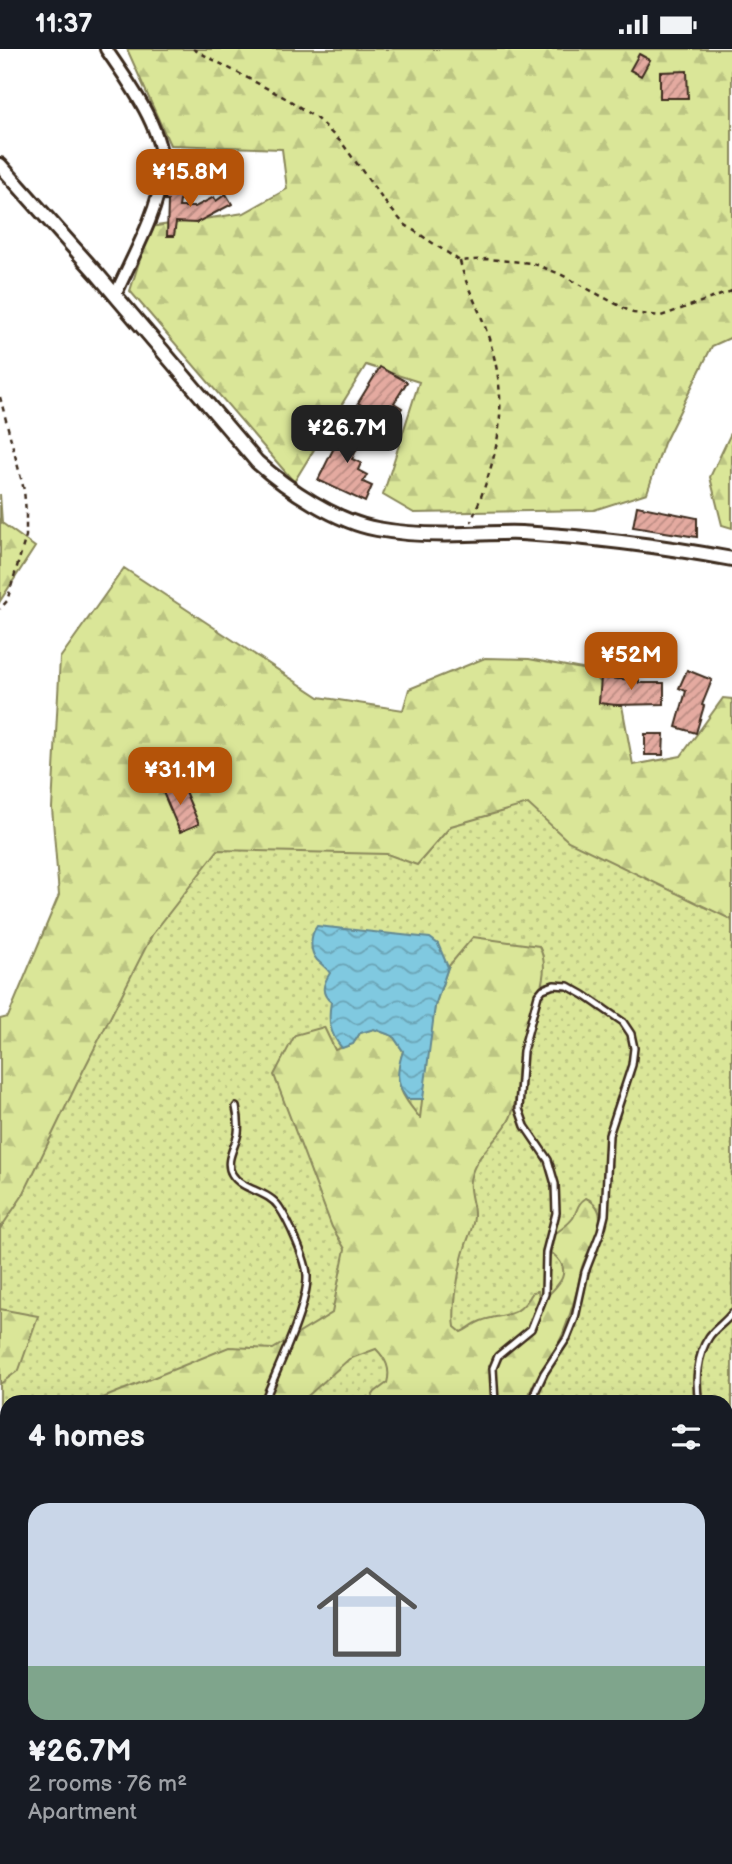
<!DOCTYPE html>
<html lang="en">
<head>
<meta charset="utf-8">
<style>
  :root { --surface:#171b24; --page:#242831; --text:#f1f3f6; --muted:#9ea1a6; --accent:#b45309 }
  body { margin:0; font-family:"Balsamiq Sans",sans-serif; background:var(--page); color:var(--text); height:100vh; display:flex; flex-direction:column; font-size:26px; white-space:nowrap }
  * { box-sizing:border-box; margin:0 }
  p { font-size:23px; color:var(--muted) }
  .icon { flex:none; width:38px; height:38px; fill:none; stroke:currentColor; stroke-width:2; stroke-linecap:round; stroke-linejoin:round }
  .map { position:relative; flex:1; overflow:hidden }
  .drawer { position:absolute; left:0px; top:1346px; width:733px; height:471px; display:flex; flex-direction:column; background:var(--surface); border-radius:21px 21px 0 0; box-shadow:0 7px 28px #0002 }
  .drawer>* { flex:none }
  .price { position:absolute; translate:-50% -60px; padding:0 16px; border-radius:14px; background:var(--accent); color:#fff; font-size:23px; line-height:46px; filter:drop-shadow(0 2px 4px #0008) }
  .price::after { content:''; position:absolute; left:50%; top:42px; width:21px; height:16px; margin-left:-10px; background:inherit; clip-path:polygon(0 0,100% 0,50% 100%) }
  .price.active { background:#222; color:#fff }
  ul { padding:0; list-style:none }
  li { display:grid; align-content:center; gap:14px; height:371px; padding:0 28px }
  li span { display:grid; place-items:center; height:217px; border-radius:21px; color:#555 }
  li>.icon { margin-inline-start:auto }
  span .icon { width:126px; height:126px; fill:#fffc; stroke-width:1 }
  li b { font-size:30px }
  h2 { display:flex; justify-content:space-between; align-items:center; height:84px; padding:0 28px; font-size:30px }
  .status { display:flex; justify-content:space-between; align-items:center; height:49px; padding:0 35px; background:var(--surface); direction:ltr }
  .status svg { height:19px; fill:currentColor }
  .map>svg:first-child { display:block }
</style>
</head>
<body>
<div class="status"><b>11:37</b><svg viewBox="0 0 49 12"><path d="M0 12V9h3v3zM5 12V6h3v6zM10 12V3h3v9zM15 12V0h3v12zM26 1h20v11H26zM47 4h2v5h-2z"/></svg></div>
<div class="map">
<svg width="732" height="1815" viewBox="0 0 732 1815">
  <defs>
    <pattern id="grass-dots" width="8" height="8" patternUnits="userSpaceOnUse" patternTransform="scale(1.75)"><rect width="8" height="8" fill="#dae698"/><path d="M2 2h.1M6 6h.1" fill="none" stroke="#bcc583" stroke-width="1.8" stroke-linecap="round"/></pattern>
    <pattern id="forest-firs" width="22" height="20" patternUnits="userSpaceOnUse" patternTransform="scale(1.75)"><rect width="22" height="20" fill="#dae698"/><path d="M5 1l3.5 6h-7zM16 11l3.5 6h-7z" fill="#bcc583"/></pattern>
    <pattern id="water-waves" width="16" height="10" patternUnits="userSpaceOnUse" patternTransform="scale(1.75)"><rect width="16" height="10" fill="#80c9e0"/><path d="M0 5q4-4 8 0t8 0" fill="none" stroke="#6aa3b5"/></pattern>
    <pattern id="building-hatch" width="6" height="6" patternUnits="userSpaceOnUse" patternTransform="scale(1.75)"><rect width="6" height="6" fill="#e4aaa0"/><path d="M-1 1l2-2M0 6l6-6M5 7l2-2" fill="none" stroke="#ba8b82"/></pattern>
  </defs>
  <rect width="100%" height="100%" fill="#fff"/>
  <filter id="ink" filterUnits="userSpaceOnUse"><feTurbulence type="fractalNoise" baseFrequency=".0143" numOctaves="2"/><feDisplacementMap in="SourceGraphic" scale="14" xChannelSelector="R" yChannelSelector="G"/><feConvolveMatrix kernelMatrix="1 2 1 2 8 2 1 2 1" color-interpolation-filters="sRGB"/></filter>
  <g filter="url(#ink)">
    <path fill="url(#grass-dots)" stroke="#8a885b" stroke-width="2" fill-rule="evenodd" d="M151,680L651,755L732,754V1815H0V986ZM7,1353H726V1810H7Z"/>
    <path fill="url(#forest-firs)" stroke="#8a885b" stroke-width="2" d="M127,0H732V288L712,297L664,394L647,444L594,461L414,464L383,446L419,333L366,316L294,433L130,242L150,178L244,164L287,140L282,100L170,96Z
      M732,382V479L722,476L710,428Z
      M0,445L2,474L35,498L0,552Z
      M124,519L319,648L403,661L409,640L485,609L529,610L587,621L621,651L633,716L681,707L723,649L732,650V871L568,792L528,755L451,777L417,816L387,805L218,801L152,886L83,1022L23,1146L0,1180V970L8,968L59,846L52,759L60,609Z
      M473,888L539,897C544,907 545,917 543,928C539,953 528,977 521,1000C513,1024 521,1051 508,1073C495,1095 476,1104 470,1131C468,1144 475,1156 474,1168C473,1180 468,1188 465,1199C459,1217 452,1261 455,1278L461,1283C468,1280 473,1275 481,1272C506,1263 516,1272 533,1243L538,1242L539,1248L544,1250C560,1235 574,1222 552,1204L553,1186C560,1181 568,1176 573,1169C578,1160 577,1155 586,1149C615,1163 591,1195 583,1215C580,1223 579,1232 577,1241C573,1257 568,1272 562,1287C552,1310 533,1327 527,1353H372L371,1349L375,1343L387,1334C391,1320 386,1310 376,1300L349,1310L301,1353H93L229,1298L273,1300L332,1264L345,1200L332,1178L274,1026L295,986L324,978L335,1001L353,995L360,984L374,980L393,987L403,1002C393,1035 400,1044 420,1069L428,999L435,957L448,918Z
      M0,1260L38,1267L19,1321L0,1335Z
      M726,1449H732V1542L726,1543Z"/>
    <path fill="url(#water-waves)" stroke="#648992" stroke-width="2" d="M317,877L430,889L438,895L448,918L435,957L423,1050H407C395,1034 397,1020 403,1002L393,987L374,980L360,984L353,995L342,999C329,984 328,971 331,953C320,944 323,935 330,924C326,918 322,916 317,911C309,902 310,886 317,877Z"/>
    <path fill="url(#building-hatch)" stroke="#3b2a1e" stroke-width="2" d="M639,5L650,11L641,27L630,21Z
      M687,22L688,49H660V23Z
      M168,137L182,139L179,158H195L214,148L216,152L226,145L232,155L196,174L176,173L174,187H167L168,152H165Z
      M380,318L407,333L394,354L402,359L392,374L358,354Z
      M347,372L366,381L352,410L361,414L358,421L367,426L363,433L372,437L365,453L318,431Z
      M637,457L697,469V488L633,478Z
      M687,621L712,631L702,656L704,657L696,684L676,678L686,642L679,639Z
      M601,629L639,631V634H664V655L616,656L599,654Z
      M645,685H664L663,706H645Z
      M181,733L199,775L180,783L162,741Z"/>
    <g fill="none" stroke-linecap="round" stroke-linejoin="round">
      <g stroke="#3b2a1e" stroke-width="10">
        <path id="service" d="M236,1058C238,1066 239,1075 238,1084C236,1097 224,1112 232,1125C242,1142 268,1141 279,1158C288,1171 307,1212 307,1227C308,1258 276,1322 264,1353
          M495,1353L493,1319L498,1307L531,1280L545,1245L546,1203L556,1164L555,1135L548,1111L525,1077L519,1060L523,1002L538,946L543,940L554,936L568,937L584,946L623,973L631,985L634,999L632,1016L609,1086L605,1166L601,1182L585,1223L575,1269L567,1289L544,1324L536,1341L534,1353
          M699,1353C695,1332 697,1306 709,1288C715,1279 726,1273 732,1264
          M726,1409L732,1415
          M0,1489L7,1485
          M0,1511L7,1503
          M0,1731L7,1728
          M726,1749L732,1753
          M0,1807L7,1806
          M81,1810C105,1815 129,1807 152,1815
          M419,1815L433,1810
          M518,1815L521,1810"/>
      </g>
      <g stroke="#3b2a1e" stroke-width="16">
        <path id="minor" d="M106,0C129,34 167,84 162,126C157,166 131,210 115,247"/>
      </g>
      <g stroke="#3b2a1e" stroke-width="18">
        <path id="tertiary" d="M0,116L98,226L257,413C287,440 337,473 377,480C404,485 440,486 467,485C485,485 503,483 521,484C591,488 662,497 732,510"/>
      </g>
      <path stroke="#3b2a1e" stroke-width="2.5" stroke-dasharray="5 5" stroke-linecap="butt" d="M193,0L289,51L317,70L342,94L384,152L404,175L460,212L487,210L532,214L560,225L633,264L661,267L732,242
        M460,212C465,234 475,252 483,272C512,351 502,398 471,473
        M0,348L24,441L26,463V487L7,552L0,560
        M0,1420L7,1437
        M0,1458L7,1449"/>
      <use href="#service" stroke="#fff" stroke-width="5"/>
      <use href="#minor" stroke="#fff" stroke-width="10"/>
      <use href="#tertiary" stroke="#fff" stroke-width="12"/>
    </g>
  </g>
</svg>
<b class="price" style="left:190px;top:160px">¥15.8M</b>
<b class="price active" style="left:347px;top:416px">¥26.7M</b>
<b class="price" style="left:631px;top:643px">¥52M</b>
<b class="price" style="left:180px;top:758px">¥31.1M</b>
<section class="drawer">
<h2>4 homes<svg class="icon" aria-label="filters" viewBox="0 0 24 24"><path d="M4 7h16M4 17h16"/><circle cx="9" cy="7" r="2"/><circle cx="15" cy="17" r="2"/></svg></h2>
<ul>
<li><span style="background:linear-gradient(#c9d6e8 75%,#7fa58c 0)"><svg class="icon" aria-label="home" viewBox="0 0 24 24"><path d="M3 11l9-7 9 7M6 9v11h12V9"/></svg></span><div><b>¥26.7M</b><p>2 rooms · 76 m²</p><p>Apartment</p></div></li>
</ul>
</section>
</div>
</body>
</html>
